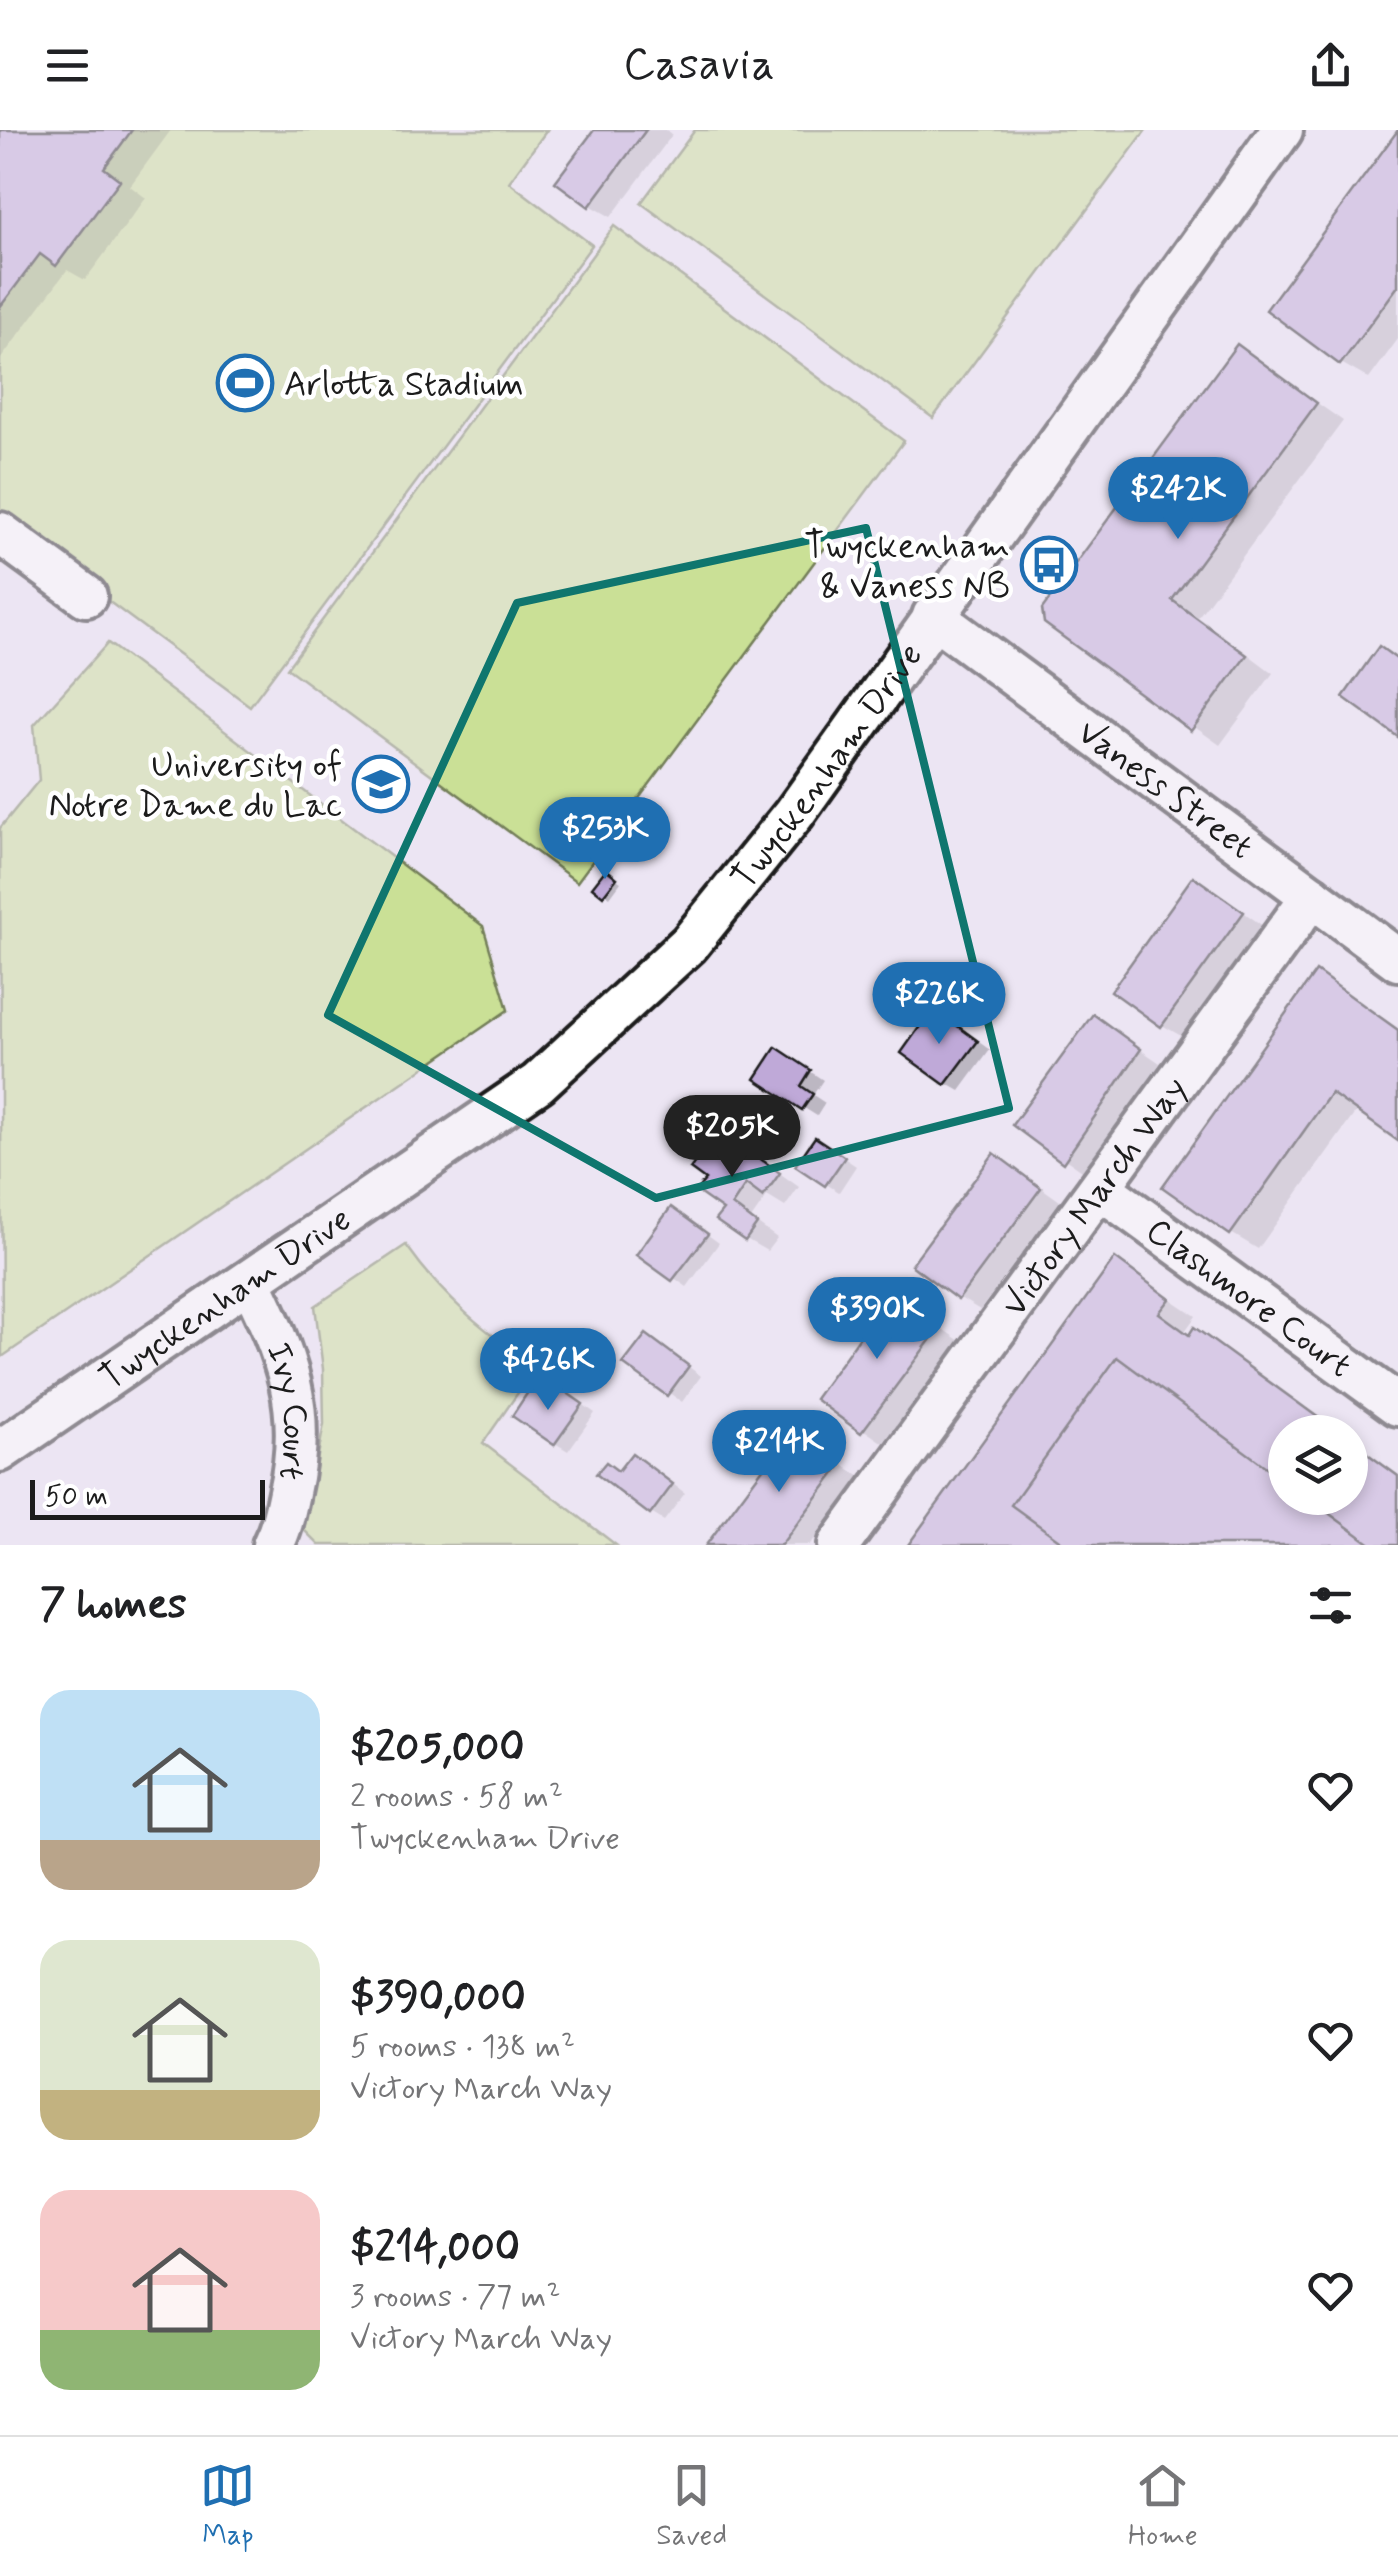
<!DOCTYPE html>
<html lang="en">
<head>
<meta charset="utf-8">
<style>
  :root { --surface:#fff; --page:#f2f2f2; --text:#202124; --muted:#757577; --line:#e0e0e0; --accent:#1f6fb2 }
  body { margin:0; font-family:Mynerve,sans-serif; background:var(--page); color:var(--text); height:100vh; display:flex; flex-direction:column; font-size:38px; white-space:nowrap }
  * { box-sizing:border-box; margin:0 }
  p { font-size:32px; color:var(--muted) }
  .icon { flex:none; width:55px; height:55px; fill:none; stroke:currentColor; stroke-width:2; stroke-linecap:round; stroke-linejoin:round }
  .map { position:relative; height:1415px; overflow:hidden }
  .panel { display:flex; flex-direction:column; background:var(--surface); flex:1 }
  .panel>* { flex:none }
  .tools { position:absolute; left:1268px; top:1285px; display:grid; gap:20px }
  .tools a { display:grid; place-items:center; width:100px; height:100px; border-radius:50%; background:var(--surface); box-shadow:0 5px 15px #0003; font-size:50px }
  .scale { position:absolute; left:30px; bottom:25px; width:235px; box-sizing:border-box; padding-left:10px; border:5px solid #1c1c1c; border-top:0; font-size:28px; line-height:35px; white-space:nowrap; color:#1c1c1c; -webkit-text-stroke:8px #fff; paint-order:stroke }
  .price { position:absolute; translate:-50% -85px; padding:0 22px; border-radius:35px; background:var(--accent); color:#fff; font-size:32px; line-height:65px; filter:drop-shadow(0 2px 5px #0008) }
  .price::after { content:''; position:absolute; left:50%; top:60px; width:30px; height:22px; margin-left:-15px; background:inherit; clip-path:polygon(0 0,100% 0,50% 100%) }
  .price.selected { background:#222; color:#fff }
  ul { padding:0; list-style:none }
  li { display:flex; align-items:center; gap:30px; height:250px; padding:0 40px }
  li span { display:grid; place-items:center; flex:none; width:280px; height:200px; border-radius:30px; color:#555 }
  li>.icon { margin-inline-start:auto }
  span .icon { width:120px; height:120px; fill:#fffc; stroke-width:1 }
  li b { font-size:42px }
  h2 { display:flex; justify-content:space-between; align-items:center; height:120px; padding:0 40px; font-size:42px }
  header { display:flex; justify-content:space-between; align-items:center; height:130px; padding:0 40px; background:var(--surface); font-size:45px; font-weight:600 }
  .tab-bar { display:flex; justify-content:space-around; align-items:center; height:140px; border-top:2px solid var(--line); background:var(--surface); font-size:28px; color:var(--muted) }
  .tab-bar a { display:grid; justify-items:center; gap:5px }
  .tab-bar .selected { color:var(--accent) }
  .map>svg:first-child { display:block }
</style>
</head>
<body>
<header><svg class="icon" aria-label="menu" viewBox="0 0 24 24"><path d="M4 6h16M4 12h16M4 18h16"/></svg>Casavia<svg class="icon" aria-label="share" viewBox="0 0 24 24"><path d="M12 15V3M7 8l5-5 5 5M5 13v7h14v-7"/></svg></header>
<div class="map">
<svg width="1398" height="1415" viewBox="0 0 1398 1415">
  <rect width="100%" height="100%" fill="#ece5f3"/>
  <filter id="ink" filterUnits="userSpaceOnUse"><feTurbulence type="fractalNoise" baseFrequency=".01" numOctaves="2"/><feDisplacementMap in="SourceGraphic" scale="20" xChannelSelector="R" yChannelSelector="G"/><feConvolveMatrix kernelMatrix="1 2 1 2 8 2 1 2 1" color-interpolation-filters="sRGB"/></filter>
  <g filter="url(#ink)">
    <path fill="#cae096" stroke="#737e59" stroke-width="2.5" d="M0,0H547L509,52L592,115L250,576L0,391Z
      M695,0H1146L933,288L641,73Z
      M614,96L904,311L577,752L287,538Z
      M108,513L483,796L508,880L2,1227L0,698L39,650L34,595Z
      M406,1115C445,1170 482,1199 536,1237L483,1313L616,1415H319L304,1400L324,1294L323,1239L315,1176Z"/>
    <path fill="#0003" d="M0,0H171L130,56L146,68L85,150L67,140L0,230Z
      M597,0H666L672,5L611,87L590,75Z
      M1398,4V209L1369,249L1341,233Z
      M1238,218L1343,291L1198,487L1273,543L1220,615L1047,492Z
      M607,743L621,752L610,767L596,757Z
      M1214,761L1263,796L1183,907L1162,895Z
      M1317,844L1398,899V1008L1358,979L1258,1119L1231,1103Z
      M1093,887L1160,933L1085,1043L1015,994Z
      M947,889L990,920L960,961L946,953Z
      M790,928L823,950L813,965L825,973L817,986L758,949Z
      M740,1015L799,1057L785,1077L767,1066L751,1089L777,1108L767,1121L746,1109L726,1080Z
      M829,1018L856,1036L839,1062L826,1054Z
      M1015,1039L1060,1071L980,1180L960,1168Z
      M685,1088L719,1113L687,1157L640,1124Z
      M1116,1132L1196,1186L1185,1201L1191,1205L1195,1201L1222,1217L1340,1302H1285V1368H1350V1310L1398,1345V1415H911Z
      M893,1165L960,1211L883,1313L818,1268Z
      M660,1215L701,1246L682,1272L627,1233Z
      M568,1264L595,1283L568,1321L555,1313L544,1270Z
      M794,1301L861,1347L810,1415H709Z
      M646,1334L685,1363L664,1391L651,1383L620,1343Z"/>
    <path fill="#bfa9d8" stroke="#1c1c1c" stroke-width="2.5" d="M0,0H132L104,38L120,50L56,136L40,124L0,177Z
      M594,0H646L589,77L555,52Z
      M1398,0V156L1340,235L1266,180Z
      M1237,214L1317,273L1172,470L1247,525L1191,601L1044,493L1042,479Z
      M1379,516L1398,530V607L1343,567Z
      M606,739L617,748L603,766L592,757Z
      M1193,746L1244,782L1161,897L1111,861Z
      M1316,841L1398,900V1011L1331,963L1230,1105L1162,1057Z
      M933,878L978,911L945,955L901,923Z
      M1093,884L1141,919L1063,1033L1012,995Z
      M776,917L811,940L801,956L813,964L802,980L755,949Z
      M719,999L780,1043L763,1067L746,1054L732,1075L757,1094L745,1111L715,1090L723,1080L696,1061L705,1050L690,1039Z
      M815,1007L845,1027L825,1056L795,1036Z
      M994,1023L1041,1058L958,1170L911,1135Z
      M671,1077L708,1104L672,1151L636,1125Z
      M1115,1128L1170,1169L1159,1183L1189,1205L1194,1197L1338,1302H1285V1351L1117,1227L1011,1375L1066,1415H908Z
      M892,1162L940,1197L861,1303L815,1269Z
      M646,1204L689,1236L667,1266L623,1234Z
      M1117,1227L1285,1351V1368H1308L1372,1415H1066L1011,1375Z
      M553,1253L583,1274L554,1315L512,1286L530,1259L543,1268Z
      M793,1298L842,1334L781,1415H706Z
      M1350,1311L1398,1346V1415H1372L1308,1368H1350Z
      M632,1323L673,1354L650,1385L596,1344L606,1332L618,1341Z"/>
    <g fill="none" stroke-linecap="round" stroke-linejoin="round">
      <g stroke="#1c1c1c" stroke-width="48">
        <g id="minor">
          <path d="M0,403L86,466"/>
          <path id="s1" d="M933,486L1398,830"/>
          <path id="s2" d="M1100,1058L1398,1275"/>
          <path id="s3" d="M250,1151C286,1225 308,1279 289,1362C285,1381 282,1398 273,1415"/>
          <path id="s4" d="M0,1321L538,953L689,814L794,684L1282,0"/>
          <path id="s5" d="M839,1415L1312,766"/>
        </g>
      </g>
      <use href="#minor" stroke="#fff" stroke-width="40"/>
    </g>
  </g>
  <path d="M0 0H1398V1415H0ZM866,398L1009,978L656,1068L328,885L517,473Z" fill="#ece5f3" fill-opacity=".55" fill-rule="evenodd"/>
  <path fill="none" stroke="#0f766e" stroke-width="8" stroke-linejoin="round" d="M866,398L1009,978L656,1068L328,885L517,473Z"/>
  <defs>
    <g id="stadium-ring" transform="scale(2.875)"><circle r="9.5" fill="#fff" stroke="#1f6fb2" stroke-width="1.5"/><path d="M0-5a6.5 5 0 1 0 0 10a6.5 5 0 1 0 0-10ZM-3.5-1.8h7v3.6h-7Z" fill="#1f6fb2"/></g>
    <g id="bus-ring" transform="scale(2.875)"><circle r="9.5" fill="#fff" stroke="#1f6fb2" stroke-width="1.5"/><path d="M-5-6H5V4H4V6H2V4H-2V6H-4V4H-5ZM-3.5-4V0h7V-4ZM-3.5 1.2v1.5H-2V1.2ZM2 1.2v1.5H3.5V1.2Z" fill="#1f6fb2"/></g>
    <g id="university-ring" transform="scale(2.875)"><circle r="9.5" fill="#fff" stroke="#1f6fb2" stroke-width="1.5"/><path d="M0-5L7-2L0 1L-7-2ZM-4 1L0 2.5L4 1V4Q0 6-4 4Z" fill="#1f6fb2"/></g>
  </defs>
  <g fill-rule="evenodd">
    <use href="#stadium-ring" x="245" y="253"/>
    <use href="#bus-ring" x="1049" y="435"/>
    <use href="#university-ring" x="381" y="654"/>
  </g>
  <g text-anchor="middle" stroke-width="9" stroke-linejoin="round" paint-order="stroke">
    <g font-size="35" fill="#1c1c1c" stroke="#fff" text-anchor="end">
      <text x="284" y="265" text-anchor="start">Arlotta Stadium</text>
      <text x="1010" y="427">Twyckenham<tspan x="1010" dy="40">&amp; Vaness NB</tspan></text>
      <text x="342" y="646">University of<tspan x="342" dy="40">Notre Dame du Lac</tspan></text>
    </g>
    <g font-size="35" fill="#1c1c1c" stroke="#fff">
      <text dy="12" stroke="none"><textPath href="#s4" startOffset="1082">Twyckenham Drive</textPath></text>
      <text dy="12" stroke="none"><textPath href="#s1" startOffset="290">Vaness Street</textPath></text>
      <text dy="12" stroke="none"><textPath href="#s5" startOffset="432">Victory March Way</textPath></text>
      <text dy="12" stroke="none"><textPath href="#s4" startOffset="272">Twyckenham Drive</textPath></text>
      <text dy="12" stroke="none"><textPath href="#s2" startOffset="185">Clashmore Court</textPath></text>
      <text dy="12" stroke="none"><textPath href="#s3" startOffset="138">Ivy Court</textPath></text>
    </g>
  </g>
</svg>
<div class="tools">
<a><svg class="icon" aria-label="layers" viewBox="0 0 24 24"><path d="M12 4l9 5-9 5-9-5zM3 14l9 5 9-5"/></svg></a>
</div>
<div class="scale">50 m</div>
<b class="price" style="left:1178px;top:412px">$242K</b>
<b class="price" style="left:605px;top:752px">$253K</b>
<b class="price" style="left:939px;top:917px">$226K</b>
<b class="price selected" style="left:732px;top:1050px">$205K</b>
<b class="price" style="left:877px;top:1232px">$390K</b>
<b class="price" style="left:548px;top:1283px">$426K</b>
<b class="price" style="left:779px;top:1365px">$214K</b>
</div>
<section class="panel">
<h2>7 homes<svg class="icon" aria-label="filters" viewBox="0 0 24 24"><path d="M4 7h16M4 17h16"/><circle cx="9" cy="7" r="2"/><circle cx="15" cy="17" r="2"/></svg></h2>
<ul>
<li><span style="background:linear-gradient(#bfe0f5 75%,#b9a48a 0)"><svg class="icon" aria-label="home" viewBox="0 0 24 24"><path d="M3 11l9-7 9 7M6 9v11h12V9"/></svg></span><div><b>$205,000</b><p>2 rooms · 58 m²</p><p>Twyckenham Drive</p></div><svg class="icon" aria-label="heart" viewBox="0 0 24 24"><path d="M12 20l-8-8c-3-5 5-10 8-4 3-6 11-1 8 4z"/></svg></li>
<li><span style="background:linear-gradient(#dfe7d0 75%,#c2b280 0)"><svg class="icon" aria-label="home" viewBox="0 0 24 24"><path d="M3 11l9-7 9 7M6 9v11h12V9"/></svg></span><div><b>$390,000</b><p>5 rooms · 138 m²</p><p>Victory March Way</p></div><svg class="icon" aria-label="heart" viewBox="0 0 24 24"><path d="M12 20l-8-8c-3-5 5-10 8-4 3-6 11-1 8 4z"/></svg></li>
<li><span style="background:linear-gradient(#f6c9c9 70%,#8fb573 0)"><svg class="icon" aria-label="home" viewBox="0 0 24 24"><path d="M3 11l9-7 9 7M6 9v11h12V9"/></svg></span><div><b>$214,000</b><p>3 rooms · 77 m²</p><p>Victory March Way</p></div><svg class="icon" aria-label="heart" viewBox="0 0 24 24"><path d="M12 20l-8-8c-3-5 5-10 8-4 3-6 11-1 8 4z"/></svg></li>
</ul>
</section>
<nav class="tab-bar">
<a class="selected"><svg class="icon" aria-label="map" viewBox="0 0 24 24"><path d="M3 6l6-2 6 2 6-2v14l-6 2-6-2-6 2zM9 4v14M15 6v14"/></svg>Map</a>
<a><svg class="icon" aria-label="saved" viewBox="0 0 24 24"><path d="M7 4h10v16l-5-4-5 4z"/></svg>Saved</a>
<a><svg class="icon" aria-label="home" viewBox="0 0 24 24"><path d="M3 11l9-7 9 7M6 9v11h12V9"/></svg>Home</a>
</nav>
</body>
</html>
